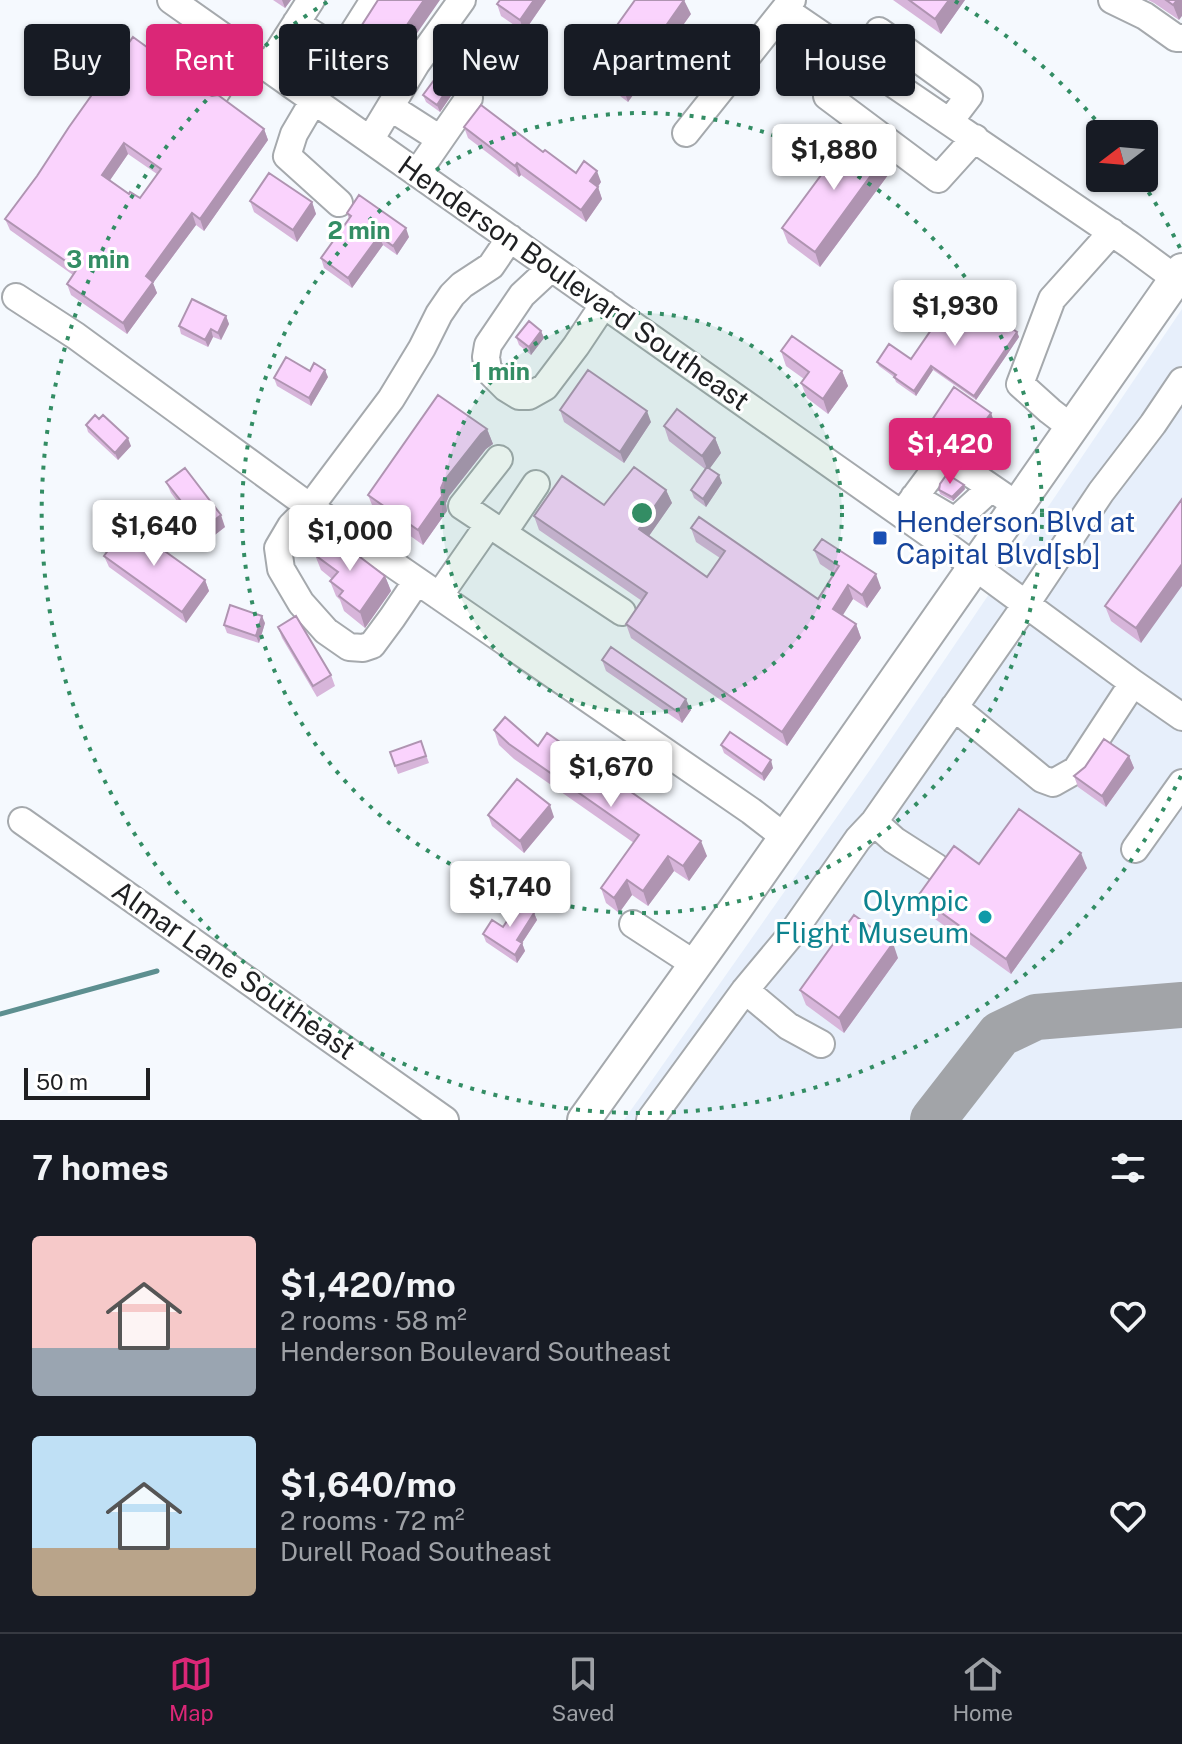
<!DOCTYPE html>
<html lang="en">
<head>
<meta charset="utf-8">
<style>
  :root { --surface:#171b24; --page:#20242c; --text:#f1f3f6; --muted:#9ea1a6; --line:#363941; --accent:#db2777 }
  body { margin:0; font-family:"Public Sans",sans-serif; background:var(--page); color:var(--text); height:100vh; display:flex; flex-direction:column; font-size:30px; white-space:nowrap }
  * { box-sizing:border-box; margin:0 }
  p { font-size:26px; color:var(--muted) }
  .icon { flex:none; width:44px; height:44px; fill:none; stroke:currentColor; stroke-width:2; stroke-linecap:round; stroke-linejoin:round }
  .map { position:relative; height:1120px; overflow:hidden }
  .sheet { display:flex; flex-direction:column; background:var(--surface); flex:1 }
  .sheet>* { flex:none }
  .hud { position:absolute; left:24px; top:24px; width:1134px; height:72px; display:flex; gap:16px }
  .needle { width:52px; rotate:254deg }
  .fabs { position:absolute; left:1086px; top:120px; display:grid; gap:16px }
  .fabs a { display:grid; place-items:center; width:72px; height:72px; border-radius:8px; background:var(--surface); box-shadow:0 2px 6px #0004; font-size:40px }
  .scale { position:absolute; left:24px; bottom:20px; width:126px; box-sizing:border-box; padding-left:8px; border:4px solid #1f2022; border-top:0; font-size:22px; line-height:28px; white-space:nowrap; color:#1f2022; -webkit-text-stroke:6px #fff; paint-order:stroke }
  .price { position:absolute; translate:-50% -68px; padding:0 18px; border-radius:8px; background:#fff; color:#222; font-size:26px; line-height:52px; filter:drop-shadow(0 2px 4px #0008) }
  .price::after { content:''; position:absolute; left:50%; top:48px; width:24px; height:18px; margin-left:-12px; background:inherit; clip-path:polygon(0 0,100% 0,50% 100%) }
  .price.current { background:var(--accent); color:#fff }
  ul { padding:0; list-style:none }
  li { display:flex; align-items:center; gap:24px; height:200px; padding:0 32px }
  li span { display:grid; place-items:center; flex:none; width:224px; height:160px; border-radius:8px; color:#555 }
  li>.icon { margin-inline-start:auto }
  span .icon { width:96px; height:96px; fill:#fffc; stroke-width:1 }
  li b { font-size:34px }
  h2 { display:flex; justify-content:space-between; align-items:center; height:96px; padding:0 32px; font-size:34px }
  .tag { padding:0 28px; border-radius:8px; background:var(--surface); box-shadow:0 2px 6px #0004; font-size:28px; line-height:72px }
  .tag.current { background:var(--accent); color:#fff }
  .tabs { display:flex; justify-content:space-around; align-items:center; height:112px; border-top:2px solid var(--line); background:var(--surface); font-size:22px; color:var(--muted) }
  .tabs a { display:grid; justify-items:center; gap:4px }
  .tabs .current { color:var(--accent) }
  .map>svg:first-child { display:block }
</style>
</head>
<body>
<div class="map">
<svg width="1182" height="1120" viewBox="0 0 1182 1120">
  <rect width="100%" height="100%" fill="#f5f9fe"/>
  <path fill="#e7effb" d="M1182,309V1120H624L872,767Z"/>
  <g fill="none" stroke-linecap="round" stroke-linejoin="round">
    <path stroke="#5d8f90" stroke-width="5" d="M0,1014L157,971"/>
    <path stroke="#a2a4a8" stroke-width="46" d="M933,1120L1000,1034L1036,1017L1182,1005"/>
    <g stroke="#a5a9ad" stroke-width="30">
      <path id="minor" d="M171,0L951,549L1133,683L1076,770L1053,783L1042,779L954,707
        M1112,0L1145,16L1176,38H1182
        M785,10L1130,245L1176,279
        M296,23L341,52L374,0
        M855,57L827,96L938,179L975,138
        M860,60L879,31L969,96L950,121
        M268,67L311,0
        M217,91L241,49
        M314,100L294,134L287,156L339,203
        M390,107L440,139
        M686,133L792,0
        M370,140L416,64L462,0
        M417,173L469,98
        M551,268L522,295L488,345L486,357L488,370L506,388L519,396H529L545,387L576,346L604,304
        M16,297L76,336L310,507L751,811L786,838
        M1072,428L1050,411L1020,384L1052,299L1112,232
        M914,497L955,521L991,488
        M902,514L945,456L1018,506
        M489,524L622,612
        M503,533L536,484
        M417,581L392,618L372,645L363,648L349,647L326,631L301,603L281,569L278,548L291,526L310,507L391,399L422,348L439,314L452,295L462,285L491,266L510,238
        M439,596L489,524L462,506L499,459
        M1133,683L1182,717
        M22,821L445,1120
        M1135,849L1182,783
        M936,867L894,840L874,822L1018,616L1101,492L1153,424L1182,381
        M633,924L696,965
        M745,990L788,1026L821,1044
        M650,1120L745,990L790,936L858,839L874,822"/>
    </g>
    <g stroke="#a5a9ad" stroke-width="36">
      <path id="major" d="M584,1120L736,908L1182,270"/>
    </g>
    <use href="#minor" stroke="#fff" stroke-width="26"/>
    <use href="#major" stroke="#fff" stroke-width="32"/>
  </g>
  <path fill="#d7b5da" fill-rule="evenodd" d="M273,0H291L285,8Z
    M378,0L386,78L356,57L351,42Z
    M500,0H546L524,32L501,16L497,4Z
    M893,0H965L941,34Z
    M1148,0H1182L1179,20L1154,3Z
    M691,14L628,102L596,78L590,63Z
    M486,65L489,72L480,87L461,77L458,69Z
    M187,76L197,79L201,89L204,93L264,129L268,140L204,231L196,225L153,283L157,293L127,334L71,295L67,284L73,275L10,230L5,219ZM128,154L157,174L140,198L129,194L110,180Z
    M450,85L453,93L440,112L426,102L423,95Z
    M464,127L543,152L576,173L601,182L598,187L602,199L586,222L521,175L519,177L468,138Z
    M885,156L891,171L820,267L788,243L782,228Z
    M250,201L312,202L316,214L297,242L254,212Z
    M347,213L409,237L397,255L383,245L352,288L324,268L321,258L349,219Z
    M226,316L229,324L221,340L213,337L208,347L181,334L179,326Z
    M541,331L544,338L531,355L519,345L516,337Z
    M1017,332L1019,337L976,400L933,370L916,396L896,382L894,377L879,366L877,362L911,359Z
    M781,351L842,371L848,386L828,414L807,398L801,383L804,379L786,366Z
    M328,377L311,406L277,386L274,378Z
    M560,410L651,422L624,463L564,422Z
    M991,413L996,428L976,458L953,442L946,440L937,443L933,441L928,426Z
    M86,425L131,446L118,460L88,432Z
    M664,426L715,438L721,453L709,469L722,483L706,507L694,498L691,490L705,469L669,441Z
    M487,429L493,444L486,449L449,496L446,503L447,511L423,545L374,510L368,495Z
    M166,482L225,527L207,541L171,493Z
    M965,489L953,501L940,494L939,490Z
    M666,490L672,503L649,536L707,577L720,558L696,542L691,528L818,599L835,574L820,564L814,550L881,588L867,608L853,599L842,615L856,624L861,638L787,746L631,638L626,624L642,601L539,530L534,516L604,505Z
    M1182,499L1141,643L1111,621L1105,606Z
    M315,555L385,576L391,591L365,628L344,611L340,600L336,596L330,581L332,579L321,570Z
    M104,556L205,580L209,591L186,623L109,567Z
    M265,623L259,643L227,633L224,625Z
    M278,627L331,675L335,686L317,697L282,638Z
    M602,660L691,710L682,723L606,671Z
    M494,730L538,746L707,856L689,881L674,871L648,906L632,895L619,913L606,903L601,888L634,843L514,759L499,745Z
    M421,741L429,763L398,774L390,752Z
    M721,745L773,768L764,781L724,753Z
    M1129,756L1134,768L1106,807L1078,787L1074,776Z
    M488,815L554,817L524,853L492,826Z
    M979,864L1087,868L1011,974L924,911L918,896Z
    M535,886L522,905L534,913L537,920L522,943L525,951L517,963L486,942L483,934L503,927L517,907L501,896L498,888Z
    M898,958L844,1033L806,1005L800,990Z"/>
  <path fill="#af94b1" d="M282,0H291L285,8Z
    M424,0H440L386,78L381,63Z
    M534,0H546L524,32L520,20Z
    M684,0L691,14L628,102L623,87Z
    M949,0H965L941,34L935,19Z
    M1177,0H1182V16L1179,20L1173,5Z
    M486,65L489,72L480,87L477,79Z
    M450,85L453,93L440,112L437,105Z
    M264,129L268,140L204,231L200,219Z
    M124,143L128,154L106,186L102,175Z
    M885,156L891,171L820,267L815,252Z
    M517,163L521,175L519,177L515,166Z
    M597,171L601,182L594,192L590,181Z
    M598,187L602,199L586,222L581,210Z
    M312,202L316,214L297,242L293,230Z
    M192,213L196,225L153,283L157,293L127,334L123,323L146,276Z
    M406,228L409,237L397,255L393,246Z
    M379,236L383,245L352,288L348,278Z
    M226,316L229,324L221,340L218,333Z
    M211,329L213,337L208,347L205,340Z
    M541,331L544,338L531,355L529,347Z
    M1017,332L1019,337L976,400L974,396Z
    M931,366L933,370L916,396L914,391Z
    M325,370L328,377L311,406L309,398Z
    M842,371L848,386L828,414L823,399Z
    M647,411L651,422L624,463L620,452Z
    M991,413L996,428L976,458L970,442Z
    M487,429L493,444L486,449L449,496L446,503L447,511L423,545L418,530L444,481L481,434Z
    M128,438L131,446L118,460L115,453Z
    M715,438L721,453L708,471L702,456Z
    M719,475L722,483L706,507L703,499Z
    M964,485L965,489L953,501L952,497Z
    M666,490L672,503L644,543L639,529Z
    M221,515L225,527L207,541L203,529Z
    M1182,564V586L1141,643L1136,628Z
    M876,574L881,588L867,608L862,595Z
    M385,576L391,591L365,628L360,612Z
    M205,580L209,591L186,623L182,612Z
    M848,585L853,599L838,623L833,609Z
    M262,616L265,623L259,643L256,636Z
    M856,624L861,638L787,746L782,732Z
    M686,699L691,710L682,723L678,712Z
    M1129,756L1134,768L1106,807L1102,796Z
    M771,760L773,768L764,781L762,774Z
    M550,805L554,817L524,853L520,841Z
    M701,841L707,856L689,881L683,866Z
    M1081,853L1087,868L1011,974L1006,959Z
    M668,856L674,871L648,906L643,891Z
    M532,878L535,886L519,908L517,901Z
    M627,880L632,895L619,913L614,898Z
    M534,913L537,920L522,943L525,951L517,963L515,955L517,940Z
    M893,943L898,958L844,1033L839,1018Z"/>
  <path fill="#fad3fd" stroke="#af94b1" stroke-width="2" fill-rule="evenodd" d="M378,0H424L381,63L351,42Z
    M500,0H534L520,20L497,4Z
    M635,0H684L623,87L590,63Z
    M909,0H949L935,19Z
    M1166,0H1177L1173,5Z
    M133,37L187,76L189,73L197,79L199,87L204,93L212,96L218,95L264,129L200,219L192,213L146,276L153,282L123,323L67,284L77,269L5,219L37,176L69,127ZM124,143L161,169L140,198L130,192L129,194L102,175Z
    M468,53L486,65L477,79L458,69Z
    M437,76L450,85L437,105L423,95Z
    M481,105L543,152L545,150L576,173L584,161L597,171L590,181L598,187L581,210L517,163L515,166L464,127Z
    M853,132L885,156L815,252L782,228Z
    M269,173L312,202L293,230L250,201Z
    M359,195L406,228L393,246L379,236L348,278L321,258L351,216L347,213Z
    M958,291L1017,332L974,396L931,366L914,391L894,377L896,375L877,362L889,344L911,359Z
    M192,299L226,316L218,333L211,329L205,340L179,326Z
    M529,321L541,331L529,347L516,337Z
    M792,336L842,371L823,399L801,383L809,372L781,351Z
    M286,357L310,371L314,363L325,370L309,398L274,378Z
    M588,370L647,411L620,452L560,410Z
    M954,387L991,413L970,442L948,427L940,425L931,428L928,426Z
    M438,395L487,429L481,434L444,481L441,488L442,496L418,530L368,495Z
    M677,409L715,438L702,456L664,426Z
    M95,415L99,419L103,415L128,438L115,453L86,425Z
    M634,467L666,490L639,529L707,577L725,551L691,528L699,517L818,599L839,566L814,550L822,539L876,574L862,595L848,585L833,609L856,624L782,732L626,624L647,593L534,516L562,476L604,505Z
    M707,467L719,475L703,499L691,490Z
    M185,468L221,515L203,529L166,482Z
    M947,474L964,485L952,497L939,490L940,484Z
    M1182,499V564L1136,628L1105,606Z
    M127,524L205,580L182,612L104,556Z
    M331,535L385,576L360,612L339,596L343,591L330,581L338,572L315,555Z
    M230,605L262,616L256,636L224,625Z
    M296,616L331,675L313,686L278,627Z
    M611,647L686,699L678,712L602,660Z
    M505,717L538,746L547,733L701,841L683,866L668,856L643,891L627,880L614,898L601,888L639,835L509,744L494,730Z
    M730,732L771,760L762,774L721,745Z
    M1104,739L1129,756L1102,796L1074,776L1085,767Z
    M421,741L426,756L395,766L390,752Z
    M517,779L550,805L520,841L488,815Z
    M1019,809L1081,853L1006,959L918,896L954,846L979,864Z
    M514,866L532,878L517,901L498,888Z
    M519,903L534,913L517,940L522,943L515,955L483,934L492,920L503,927Z
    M854,915L893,943L839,1018L800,990Z"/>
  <circle cx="642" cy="513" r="200" fill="#338d64" fill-opacity=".12"/>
  <g fill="none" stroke="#338d64" stroke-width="4" stroke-dasharray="4 8">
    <circle cx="642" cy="513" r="200"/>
    <circle cx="642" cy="513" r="400"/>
    <path d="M1181 776A600 600 0 1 1 329 1M955 1A600 600 0 0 1 1105 131M1142 182A600 600 0 0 1 1181 250"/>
  </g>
  <rect fill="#1a4fb4" stroke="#fff" stroke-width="3" x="872" y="530" width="16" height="16" rx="4"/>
  <circle fill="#0f9aa8" stroke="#fff" stroke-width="3" cx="985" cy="917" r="8"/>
  <g text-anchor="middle" stroke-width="6" stroke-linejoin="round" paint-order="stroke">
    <g font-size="28" fill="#1f2022" stroke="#fff">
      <text transform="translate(574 283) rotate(35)" y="10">Henderson Boulevard Southeast</text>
      <text transform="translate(234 970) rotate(35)" y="10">Almar Lane Southeast</text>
    </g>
    <g font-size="28" fill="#164399" stroke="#fff" text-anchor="start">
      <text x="896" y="532">Henderson Blvd at<tspan x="896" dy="32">Capital Blvd[sb]</tspan></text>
    </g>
    <g font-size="28" fill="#0d838f" stroke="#fff" text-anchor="end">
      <text x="969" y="911">Olympic<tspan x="969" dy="32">Flight Museum</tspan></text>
    </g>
  </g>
  <circle cx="642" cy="513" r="12" fill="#338d64" stroke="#fff" stroke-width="4"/>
  <g font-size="24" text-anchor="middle" font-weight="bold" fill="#338d64" stroke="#fff" stroke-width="6" stroke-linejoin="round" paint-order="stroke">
    <text x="359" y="239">2 min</text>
    <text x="98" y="268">3 min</text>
    <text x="501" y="380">1 min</text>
  </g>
</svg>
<div class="fabs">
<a><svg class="needle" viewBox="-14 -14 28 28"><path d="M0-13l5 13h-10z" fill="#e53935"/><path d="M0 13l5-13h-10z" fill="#9ea1a6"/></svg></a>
</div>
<div class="scale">50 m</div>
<b class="price" style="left:834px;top:192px">$1,880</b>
<b class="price" style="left:955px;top:348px">$1,930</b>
<b class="price current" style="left:950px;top:486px">$1,420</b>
<b class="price" style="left:154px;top:568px">$1,640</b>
<b class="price" style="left:350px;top:573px">$1,000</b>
<b class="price" style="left:611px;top:809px">$1,670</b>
<b class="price" style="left:510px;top:929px">$1,740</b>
<div class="hud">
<a class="tag">Buy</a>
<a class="tag current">Rent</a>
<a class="tag">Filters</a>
<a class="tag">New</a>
<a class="tag">Apartment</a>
<a class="tag">House</a>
</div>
</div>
<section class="sheet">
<h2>7 homes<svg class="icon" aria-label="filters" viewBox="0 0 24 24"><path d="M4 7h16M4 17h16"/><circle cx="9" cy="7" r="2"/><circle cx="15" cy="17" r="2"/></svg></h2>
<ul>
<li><span style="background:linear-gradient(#f6c9c9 70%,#9aa5b1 0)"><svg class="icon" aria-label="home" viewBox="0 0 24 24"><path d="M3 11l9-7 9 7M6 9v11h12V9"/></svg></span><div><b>$1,420/mo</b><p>2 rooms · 58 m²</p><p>Henderson Boulevard Southeast</p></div><svg class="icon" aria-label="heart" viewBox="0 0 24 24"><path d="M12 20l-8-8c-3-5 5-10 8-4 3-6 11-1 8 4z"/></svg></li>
<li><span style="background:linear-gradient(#bfe0f5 70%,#b9a48a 0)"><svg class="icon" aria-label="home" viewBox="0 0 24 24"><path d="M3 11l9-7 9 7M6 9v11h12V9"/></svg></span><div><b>$1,640/mo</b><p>2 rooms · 72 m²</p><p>Durell Road Southeast</p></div><svg class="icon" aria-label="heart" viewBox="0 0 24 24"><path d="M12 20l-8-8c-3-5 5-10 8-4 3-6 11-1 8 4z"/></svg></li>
</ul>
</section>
<nav class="tabs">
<a class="current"><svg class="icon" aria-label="map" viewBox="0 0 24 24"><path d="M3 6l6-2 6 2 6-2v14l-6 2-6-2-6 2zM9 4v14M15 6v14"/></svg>Map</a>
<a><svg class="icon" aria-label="saved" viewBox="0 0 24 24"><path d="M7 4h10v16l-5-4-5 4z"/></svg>Saved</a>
<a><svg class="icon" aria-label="home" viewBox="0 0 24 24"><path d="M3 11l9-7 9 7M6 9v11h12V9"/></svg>Home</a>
</nav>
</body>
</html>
